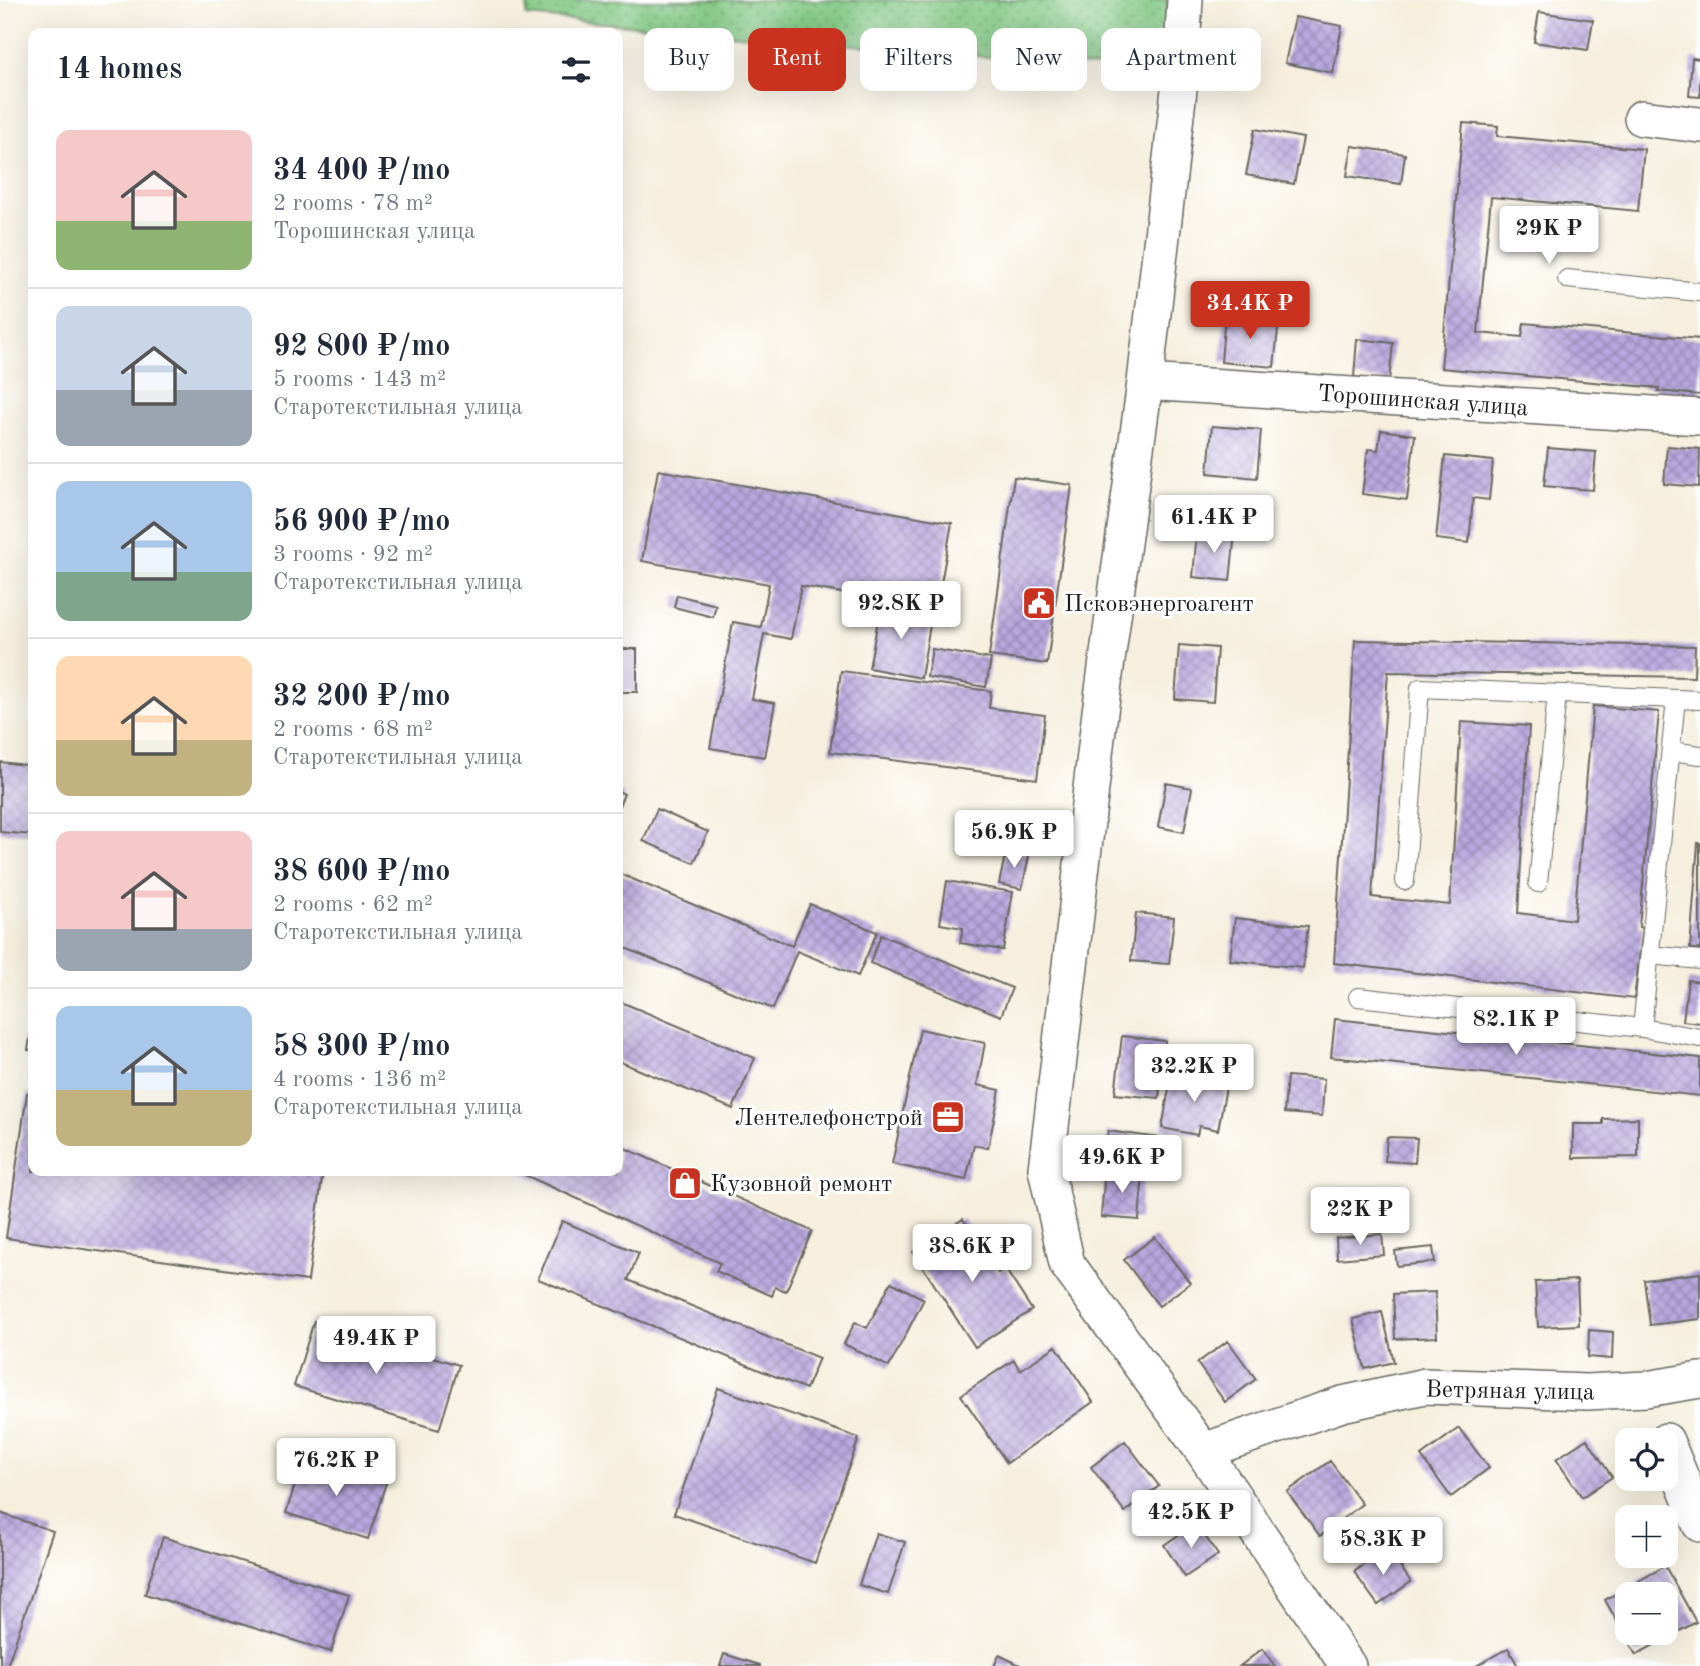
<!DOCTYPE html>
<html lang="en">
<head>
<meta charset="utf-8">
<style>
  :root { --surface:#fff; --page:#f6f6f7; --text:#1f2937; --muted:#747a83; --line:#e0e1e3; --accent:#c8321e }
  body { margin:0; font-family:"Old Standard TT",serif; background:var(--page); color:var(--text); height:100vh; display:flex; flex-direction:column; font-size:26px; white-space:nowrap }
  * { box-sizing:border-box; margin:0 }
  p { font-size:23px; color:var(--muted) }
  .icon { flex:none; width:38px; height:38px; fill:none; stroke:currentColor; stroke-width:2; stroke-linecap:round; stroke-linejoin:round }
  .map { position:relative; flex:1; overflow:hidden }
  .panel { position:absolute; left:28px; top:28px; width:595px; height:1148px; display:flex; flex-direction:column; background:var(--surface); border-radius:14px; box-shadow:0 7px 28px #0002 }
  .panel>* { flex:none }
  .guide { position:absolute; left:644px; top:28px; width:665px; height:63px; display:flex; gap:14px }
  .fabs { position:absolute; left:1615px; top:1428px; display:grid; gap:14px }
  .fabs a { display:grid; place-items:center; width:63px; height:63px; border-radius:14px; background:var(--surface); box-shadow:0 7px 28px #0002; font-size:35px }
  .price { position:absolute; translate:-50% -60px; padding:0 16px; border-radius:7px; background:#fff; color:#222; font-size:23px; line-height:46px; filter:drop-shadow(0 2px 4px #0008) }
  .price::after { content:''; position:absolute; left:50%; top:42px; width:21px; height:16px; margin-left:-10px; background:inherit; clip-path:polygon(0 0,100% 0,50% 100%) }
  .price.on { background:var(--accent); color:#fff }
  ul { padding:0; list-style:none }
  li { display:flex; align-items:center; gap:21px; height:175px; padding:0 28px }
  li+li { border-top:2px solid var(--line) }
  li span { display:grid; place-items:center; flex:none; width:196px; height:140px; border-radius:14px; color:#555 }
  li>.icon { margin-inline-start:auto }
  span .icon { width:84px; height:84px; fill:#fffc; stroke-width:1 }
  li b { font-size:30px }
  h2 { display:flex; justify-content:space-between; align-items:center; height:84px; padding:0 28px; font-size:30px }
  .chip { padding:0 24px; border-radius:14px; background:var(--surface); box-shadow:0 7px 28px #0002; font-size:24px; line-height:63px }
  .chip.on { background:var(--accent); color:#fff }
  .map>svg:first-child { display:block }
</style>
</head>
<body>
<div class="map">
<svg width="1700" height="1666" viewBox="0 0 1700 1666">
  <defs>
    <pattern id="grass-dots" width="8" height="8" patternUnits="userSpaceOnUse" patternTransform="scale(1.75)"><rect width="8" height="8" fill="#7fc681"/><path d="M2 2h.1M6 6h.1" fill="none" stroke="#67a069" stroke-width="1.8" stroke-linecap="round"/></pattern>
    <pattern id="building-cross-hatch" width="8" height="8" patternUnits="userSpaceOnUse" patternTransform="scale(1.75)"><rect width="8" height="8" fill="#b8a7de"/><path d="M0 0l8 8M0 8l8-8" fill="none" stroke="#9587b3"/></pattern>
  </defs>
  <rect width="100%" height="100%" fill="#fff"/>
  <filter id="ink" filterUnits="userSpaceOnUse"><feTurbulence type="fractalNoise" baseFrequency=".0143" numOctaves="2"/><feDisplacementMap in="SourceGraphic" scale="14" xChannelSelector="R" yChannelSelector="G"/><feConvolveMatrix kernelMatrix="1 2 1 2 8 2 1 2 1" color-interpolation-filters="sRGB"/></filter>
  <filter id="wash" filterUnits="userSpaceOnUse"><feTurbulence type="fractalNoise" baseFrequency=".00686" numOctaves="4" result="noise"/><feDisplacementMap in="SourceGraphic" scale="28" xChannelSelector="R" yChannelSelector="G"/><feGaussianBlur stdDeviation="1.57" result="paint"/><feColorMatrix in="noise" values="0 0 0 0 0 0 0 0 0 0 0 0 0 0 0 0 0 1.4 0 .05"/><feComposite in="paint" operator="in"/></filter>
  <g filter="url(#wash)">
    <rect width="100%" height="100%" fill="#f6efde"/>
    <path fill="url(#grass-dots)" stroke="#4e714e" stroke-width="2" d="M528,0H1168L1166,73L526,16Z"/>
    <g id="blocks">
      <path fill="url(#building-cross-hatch)" fill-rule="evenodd" d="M1539,12L1593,20L1588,50L1534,42Z
        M1295,17L1342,26L1333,73L1285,63Z
        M1692,58L1700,59V97L1689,96Z
        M1463,123L1498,126L1497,136L1644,149L1638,211L1491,197L1478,333L1522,337L1524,323L1700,339V395L1658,391L1659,388L1441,368Z
        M1255,129L1303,138L1294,184L1246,175Z
        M1352,146L1405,154L1401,184L1347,176Z
        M1225,315L1279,320L1274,367L1221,362Z
        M1357,339L1393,343L1389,381L1354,377Z
        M1212,426L1261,430L1257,478L1208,473Z
        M1381,430L1415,435L1407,500L1362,494L1368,449L1378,450Z
        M1667,446L1700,449L1699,487L1664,484Z
        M1548,448L1596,452L1593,490L1544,486Z
        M1445,456L1493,461L1489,500L1473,498L1469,543L1436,539Z
        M658,470L952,523L939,594L925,591L921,607L801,586L791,639L764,634L752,699L775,703L765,757L710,748L733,622L761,627L769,584L642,561Z
        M1014,477L1072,485L1047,664L989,656Z
        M1197,530L1235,533L1230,581L1193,577Z
        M677,595L716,605L713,617L674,607Z
        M881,604L932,613L921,678L869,668Z
        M1355,640L1695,646L1694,677L1388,672L1372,897L1450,905L1461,722L1529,726L1518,913L1574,920L1593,706L1659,712L1639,927L1643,928L1634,999L1334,963Z
        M1179,645L1217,648L1213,702L1175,699Z
        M619,649H637V692H619Z
        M932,649L991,659L986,687L927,677Z
        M841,671L991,691L989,708L1045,715L1037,779L830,752Z
        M0,762L33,766V835L0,832Z
        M1166,783L1192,788L1184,832L1158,827Z
        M618,791L624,794L618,808Z
        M657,809L708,832L694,863L643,841Z
        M1698,843H1700V949H1690Z
        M1006,851L1029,856L1022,889L999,884Z
        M618,873L792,946L810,904L877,932L858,976L797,951L773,1009L618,945Z
        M947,881L1013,892L1003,950L960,943L963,928L940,924Z
        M1136,913L1174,917L1169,964L1131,961Z
        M1235,918L1308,926L1303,968L1230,960Z
        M881,935L1012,988L1001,1016L870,963Z
        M1688,980L1700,982V1023L1683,1021Z
        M621,1002L755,1058L733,1109L618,1061V1010Z
        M1335,1019L1700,1058V1096L1331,1057Z
        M32,1025H33V1050H28Z
        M920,1029L985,1043L977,1085L1000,1090L988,1148L974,1145L966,1180L892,1164Z
        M1122,1036L1165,1041L1159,1098L1115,1094Z
        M1172,1072L1227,1082L1218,1130L1199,1126L1197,1135L1162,1128Z
        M1287,1076L1324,1079L1322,1116L1284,1113Z
        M27,1093L33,1094V1171H323L308,1281L6,1238Z
        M1638,1118V1157L1573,1158V1124H1603V1119Z
        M1108,1131L1168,1139L1164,1166L1104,1159Z
        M1387,1137L1417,1138L1415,1163L1385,1161Z
        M618,1145L812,1231L786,1291L775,1287L772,1296L716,1271L720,1263L516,1171H618Z
        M1105,1170L1143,1173L1139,1220L1101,1217Z
        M963,1219L998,1273L1004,1267L1032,1310L975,1347L913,1252Z
        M562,1221L639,1253L628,1280L819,1358L806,1389L538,1279Z
        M1382,1234L1384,1255L1337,1259L1336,1238Z
        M1155,1237L1190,1283L1159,1306L1124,1260Z
        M1433,1247L1435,1262L1397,1266L1395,1251Z
        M1700,1273V1319L1650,1325L1644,1280Z
        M1577,1280L1579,1325L1538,1327L1535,1282Z
        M891,1282L924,1299L889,1367L844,1344L855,1322L867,1328Z
        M1435,1292L1437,1337L1395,1339L1393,1294Z
        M1382,1312L1394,1362L1365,1369L1353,1319Z
        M314,1321L459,1365L439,1430L294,1386Z
        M1589,1330L1613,1332L1612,1359L1588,1357Z
        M1228,1341L1256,1379L1225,1402L1197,1363Z
        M1056,1346L1093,1402L1007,1463L961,1395L1014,1360L1020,1370Z
        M718,1388L859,1438L815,1563L674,1514Z
        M1459,1428L1489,1468L1451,1497L1421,1456Z
        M1587,1439L1612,1477L1582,1497L1556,1459Z
        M1125,1441L1159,1486L1125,1512L1091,1467Z
        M304,1457L386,1483L368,1539L286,1513Z
        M1330,1461L1362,1504L1320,1536L1287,1492Z
        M0,1513L53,1531L7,1666H0Z
        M1196,1523L1218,1555L1185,1577L1164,1545Z
        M876,1533L905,1542L888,1594L859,1585Z
        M163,1537L349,1595L331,1652L145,1594Z
        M1387,1548L1411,1582L1378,1605L1354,1572Z
        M1665,1566L1696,1622L1636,1655L1605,1600ZM1628,1594H1666V1633H1628Z
        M1508,1648L1518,1666H1476Z
        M1262,1649L1275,1666H1240Z
        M724,1654L760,1665V1666H720Z
        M999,1655L1022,1666H994Z"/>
    </g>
  </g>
  <g filter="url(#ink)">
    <use href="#blocks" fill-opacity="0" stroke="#686660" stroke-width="2"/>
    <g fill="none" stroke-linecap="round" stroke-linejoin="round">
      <g stroke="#686660" stroke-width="20">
        <path id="service" d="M1567,279L1700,292
          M1671,751L1700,755
          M1405,881L1420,688L1700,700
          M1538,883L1557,694
          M1650,955L1700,960
          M1358,997L1642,1028L1676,699
          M1642,1028L1700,1038"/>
      </g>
      <g stroke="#686660" stroke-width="38">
        <path id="minor" d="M1185,0L1180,81L1145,382L1100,712L1046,1169L1067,1264L1203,1451L1348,1666
          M1642,118L1700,125
          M1145,382L1700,417
          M1666,1441L1700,1524
          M1203,1451L1342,1404L1425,1386L1587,1392L1646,1389L1700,1380"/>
      </g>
      <use href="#service" stroke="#fff" stroke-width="18"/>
      <use href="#minor" stroke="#fff" stroke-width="35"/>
    </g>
  </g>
  <defs>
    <g id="civic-square" transform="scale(1.75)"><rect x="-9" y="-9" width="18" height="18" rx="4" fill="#c8321e" stroke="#fff"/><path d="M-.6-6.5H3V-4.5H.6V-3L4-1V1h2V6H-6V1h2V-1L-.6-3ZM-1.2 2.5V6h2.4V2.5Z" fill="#fff"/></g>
    <g id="office-square" transform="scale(1.75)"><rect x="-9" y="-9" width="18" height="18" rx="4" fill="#c8321e" stroke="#fff"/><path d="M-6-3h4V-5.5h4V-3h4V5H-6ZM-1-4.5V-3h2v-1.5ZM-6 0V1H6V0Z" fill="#fff"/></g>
    <g id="shop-square" transform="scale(1.75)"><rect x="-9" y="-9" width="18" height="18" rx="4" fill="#c8321e" stroke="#fff"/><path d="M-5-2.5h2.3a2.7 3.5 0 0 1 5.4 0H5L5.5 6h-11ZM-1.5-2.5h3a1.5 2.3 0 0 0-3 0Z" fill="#fff"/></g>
  </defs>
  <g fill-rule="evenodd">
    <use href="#civic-square" x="1039" y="603"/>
    <use href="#office-square" x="948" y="1117"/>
    <use href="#shop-square" x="685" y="1183"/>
  </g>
  <g text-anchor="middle" stroke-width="6" stroke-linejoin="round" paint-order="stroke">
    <g font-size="24" fill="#1c1c1c" stroke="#fff">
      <text transform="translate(1423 400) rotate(4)" y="8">Торошинская улица</text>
      <text transform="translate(1510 1390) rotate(1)" y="8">Ветряная улица</text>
    </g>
    <g font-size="24" fill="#1c1c1c" stroke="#fff" text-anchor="start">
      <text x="1064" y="611">Псковэнергоагент</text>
      <text x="923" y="1125" text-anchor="end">Лентелефонстрой</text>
      <text x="710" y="1191">Кузовной ремонт</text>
    </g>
  </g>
</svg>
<div class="fabs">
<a><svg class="icon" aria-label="locate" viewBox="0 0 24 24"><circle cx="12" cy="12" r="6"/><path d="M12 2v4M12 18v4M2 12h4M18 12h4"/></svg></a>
<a>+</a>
<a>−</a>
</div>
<b class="price" style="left:1549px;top:266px">29K ₽</b>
<b class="price on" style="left:1250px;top:341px">34.4K ₽</b>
<b class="price" style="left:1214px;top:555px">61.4K ₽</b>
<b class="price" style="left:901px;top:641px">92.8K ₽</b>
<b class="price" style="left:1014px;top:870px">56.9K ₽</b>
<b class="price" style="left:1516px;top:1057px">82.1K ₽</b>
<b class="price" style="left:1194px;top:1104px">32.2K ₽</b>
<b class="price" style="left:1122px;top:1195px">49.6K ₽</b>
<b class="price" style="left:1360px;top:1247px">22K ₽</b>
<b class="price" style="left:972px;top:1284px">38.6K ₽</b>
<b class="price" style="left:376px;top:1376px">49.4K ₽</b>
<b class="price" style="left:336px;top:1498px">76.2K ₽</b>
<b class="price" style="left:1191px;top:1550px">42.5K ₽</b>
<b class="price" style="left:1383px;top:1577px">58.3K ₽</b>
<div class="guide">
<a class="chip">Buy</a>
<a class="chip on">Rent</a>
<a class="chip">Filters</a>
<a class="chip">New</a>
<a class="chip">Apartment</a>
</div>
<section class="panel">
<h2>14 homes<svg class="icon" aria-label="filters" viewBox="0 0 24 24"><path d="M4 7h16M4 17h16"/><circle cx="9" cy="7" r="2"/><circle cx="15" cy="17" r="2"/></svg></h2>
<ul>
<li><span style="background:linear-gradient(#f6c9c9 65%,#8fb573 0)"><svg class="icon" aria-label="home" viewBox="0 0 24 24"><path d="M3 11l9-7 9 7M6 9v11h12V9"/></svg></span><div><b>34 400 ₽/mo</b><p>2 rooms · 78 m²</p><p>Торошинская улица</p></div></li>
<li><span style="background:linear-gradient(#c9d6e8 60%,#9aa5b1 0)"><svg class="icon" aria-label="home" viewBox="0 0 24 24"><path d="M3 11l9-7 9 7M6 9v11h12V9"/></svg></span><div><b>92 800 ₽/mo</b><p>5 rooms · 143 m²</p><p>Старотекстильная улица</p></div></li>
<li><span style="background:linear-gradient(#a9c7e8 65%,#7fa58c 0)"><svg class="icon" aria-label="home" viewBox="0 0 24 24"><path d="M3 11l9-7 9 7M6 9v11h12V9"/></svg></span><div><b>56 900 ₽/mo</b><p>3 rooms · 92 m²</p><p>Старотекстильная улица</p></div></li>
<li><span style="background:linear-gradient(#ffd9b3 60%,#c2b280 0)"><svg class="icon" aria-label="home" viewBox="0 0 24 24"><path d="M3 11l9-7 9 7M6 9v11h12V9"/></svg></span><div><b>32 200 ₽/mo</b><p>2 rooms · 68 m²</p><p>Старотекстильная улица</p></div></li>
<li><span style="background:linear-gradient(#f6c9c9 70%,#9aa5b1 0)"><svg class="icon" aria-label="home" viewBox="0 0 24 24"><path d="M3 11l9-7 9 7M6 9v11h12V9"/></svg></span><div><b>38 600 ₽/mo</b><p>2 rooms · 62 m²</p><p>Старотекстильная улица</p></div></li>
<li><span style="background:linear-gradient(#a9c7e8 60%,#c2b280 0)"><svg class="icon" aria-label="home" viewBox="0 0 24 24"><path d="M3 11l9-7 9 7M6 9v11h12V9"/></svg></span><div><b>58 300 ₽/mo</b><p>4 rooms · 136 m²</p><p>Старотекстильная улица</p></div></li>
</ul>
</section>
</div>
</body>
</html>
